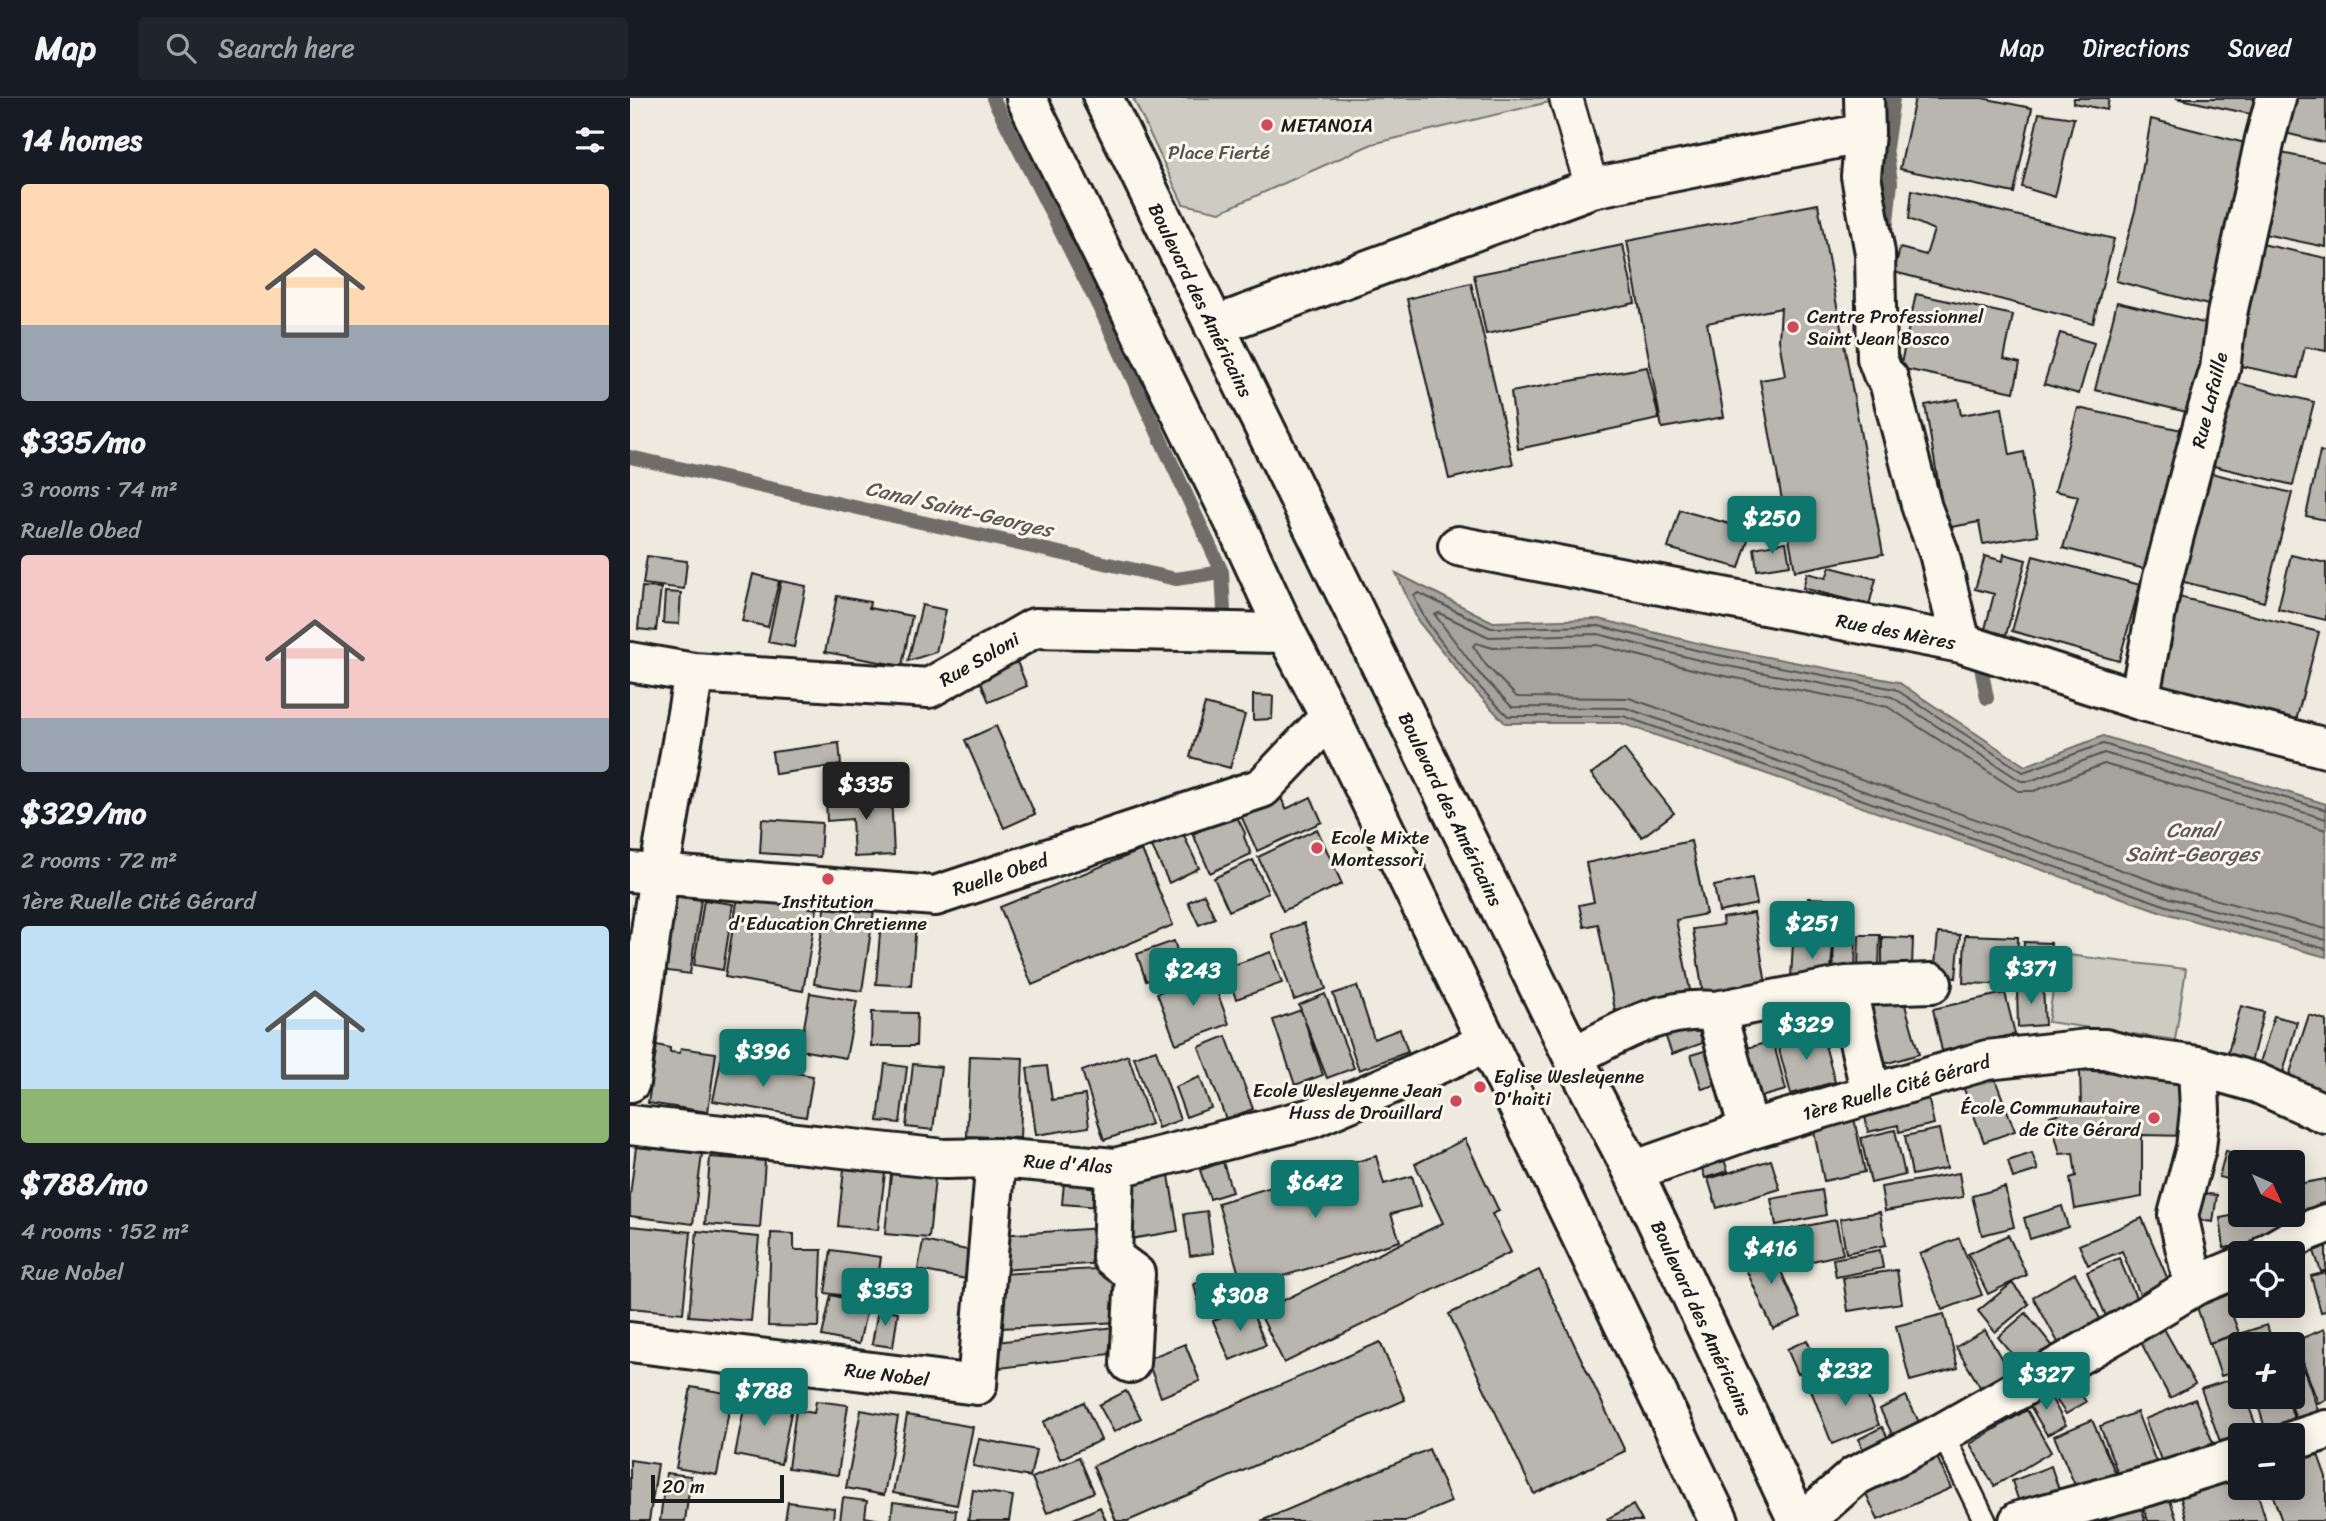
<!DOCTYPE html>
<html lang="en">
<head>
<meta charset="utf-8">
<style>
  :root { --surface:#171b24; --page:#20242c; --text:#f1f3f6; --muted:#9ea1a6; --line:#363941; --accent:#0f766e }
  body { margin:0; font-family:Sriracha,sans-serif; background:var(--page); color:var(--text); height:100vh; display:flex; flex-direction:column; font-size:26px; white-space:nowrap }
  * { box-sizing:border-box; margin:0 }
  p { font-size:23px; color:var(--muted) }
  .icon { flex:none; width:38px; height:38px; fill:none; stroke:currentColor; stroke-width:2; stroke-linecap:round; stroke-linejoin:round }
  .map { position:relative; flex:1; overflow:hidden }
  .side { display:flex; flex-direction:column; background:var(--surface); width:630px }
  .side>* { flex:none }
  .needle { width:46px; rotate:135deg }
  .controls { position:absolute; left:1598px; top:1052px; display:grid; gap:14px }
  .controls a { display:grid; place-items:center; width:77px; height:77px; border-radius:7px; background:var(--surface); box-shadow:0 4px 18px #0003; font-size:35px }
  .scale { position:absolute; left:21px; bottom:18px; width:133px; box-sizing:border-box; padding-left:7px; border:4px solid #1c1c1c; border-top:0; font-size:19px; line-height:24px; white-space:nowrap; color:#1c1c1c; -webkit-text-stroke:5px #fbf7ec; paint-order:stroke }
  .price { position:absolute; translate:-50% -60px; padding:0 16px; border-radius:7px; background:var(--accent); color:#fff; font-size:23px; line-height:46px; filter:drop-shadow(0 2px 4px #0008) }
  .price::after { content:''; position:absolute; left:50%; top:42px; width:21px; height:16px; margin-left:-10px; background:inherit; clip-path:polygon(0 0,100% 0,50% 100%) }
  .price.current { background:#222; color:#fff }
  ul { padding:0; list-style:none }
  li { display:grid; align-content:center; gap:14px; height:371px; padding:0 21px }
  li span { display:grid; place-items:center; height:217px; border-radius:7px; color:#555 }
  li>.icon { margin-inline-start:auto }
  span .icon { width:126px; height:126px; fill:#fffc; stroke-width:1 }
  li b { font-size:30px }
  h2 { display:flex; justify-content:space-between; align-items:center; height:84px; padding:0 21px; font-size:30px }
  header { display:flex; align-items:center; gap:42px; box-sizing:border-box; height:98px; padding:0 35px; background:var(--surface); border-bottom:2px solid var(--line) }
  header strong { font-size:33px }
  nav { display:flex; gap:38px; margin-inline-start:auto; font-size:24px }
  .search { width:490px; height:63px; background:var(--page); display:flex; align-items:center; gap:18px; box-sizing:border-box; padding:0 24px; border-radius:7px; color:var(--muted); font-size:26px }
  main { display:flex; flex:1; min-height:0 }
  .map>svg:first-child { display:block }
</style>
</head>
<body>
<header>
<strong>Map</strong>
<div class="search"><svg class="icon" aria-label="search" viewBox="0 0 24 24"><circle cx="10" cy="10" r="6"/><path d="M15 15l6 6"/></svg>Search here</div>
<nav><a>Map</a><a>Directions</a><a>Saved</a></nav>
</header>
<main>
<section class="side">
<h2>14 homes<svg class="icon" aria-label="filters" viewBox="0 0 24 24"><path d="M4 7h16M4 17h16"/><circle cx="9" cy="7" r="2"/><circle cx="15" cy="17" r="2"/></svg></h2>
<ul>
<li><span style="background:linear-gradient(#ffd9b3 65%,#9aa5b1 0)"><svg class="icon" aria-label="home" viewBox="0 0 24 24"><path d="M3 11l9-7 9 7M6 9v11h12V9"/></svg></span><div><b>$335/mo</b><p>3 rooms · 74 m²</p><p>Ruelle Obed</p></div></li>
<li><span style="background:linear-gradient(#f6c9c9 75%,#9aa5b1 0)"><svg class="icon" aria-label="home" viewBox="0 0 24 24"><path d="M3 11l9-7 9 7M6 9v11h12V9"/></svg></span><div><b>$329/mo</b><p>2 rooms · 72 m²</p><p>1ère Ruelle Cité Gérard</p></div></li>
<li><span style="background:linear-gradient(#bfe0f5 75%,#8fb573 0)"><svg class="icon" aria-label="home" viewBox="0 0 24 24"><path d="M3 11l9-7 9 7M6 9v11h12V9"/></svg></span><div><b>$788/mo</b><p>4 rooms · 152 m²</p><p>Rue Nobel</p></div></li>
</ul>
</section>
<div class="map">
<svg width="1696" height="1423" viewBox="0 0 1696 1423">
  <rect width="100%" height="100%" fill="#eeeadf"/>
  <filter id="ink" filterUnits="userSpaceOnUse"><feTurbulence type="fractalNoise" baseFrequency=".0143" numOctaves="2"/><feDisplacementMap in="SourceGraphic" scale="14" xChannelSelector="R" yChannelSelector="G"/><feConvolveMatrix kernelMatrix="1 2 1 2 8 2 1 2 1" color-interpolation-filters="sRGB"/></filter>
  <g filter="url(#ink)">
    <path fill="#ceccc2" stroke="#75746f" stroke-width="2" d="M503,0H936L742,46L590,114L553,106Z
      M1429,856L1556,871L1545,942L1418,924Z"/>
    <path fill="#a6a39d" stroke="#6f6d69" stroke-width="2" d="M766,475L863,524L969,521L1080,548L1268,584L1395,668L1473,638L1696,706V859L1535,815L991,625H875L837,584L788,523Z"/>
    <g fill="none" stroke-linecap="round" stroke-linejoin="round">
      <path stroke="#535250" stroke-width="2" d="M1696,712L1473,646L1393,674L1265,591L1078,555L969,528L861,530L789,495L784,497C794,531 852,593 878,618H993L1537,808L1696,851
        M1696,721L1474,655L1400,683H1391L1262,599L1076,564L968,536L859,539L809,515L805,517L848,574L882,609L996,610L1540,800L1696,842
        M1696,732L1474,666L1404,693H1388L1258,609L1074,574L967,547L863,550L846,545L843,548L856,567L887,599L999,600L1543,790L1696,831"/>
      <path stroke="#6f6d69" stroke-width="14" d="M363,0L476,223L592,474
        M1256,134L1261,84L1256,50L1263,0
        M0,359L546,481L592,474L595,532
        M1348,554L1357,600"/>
    </g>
    <path fill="#b9b6af" stroke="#1c1c1c" stroke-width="2" d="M1285,0H1352L1402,10L1384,95L1270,71Z
      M1444,0H1479L1477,12L1443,5Z
      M1546,0H1629L1625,17Z
      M1660,0H1696V45L1651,34Z
      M1409,15L1444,20L1425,99L1392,89Z
      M1521,21L1615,45L1578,207L1486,183L1506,109Z
      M1651,55L1696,64V149L1634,136Z
      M1282,92L1484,141L1463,225L1264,174L1270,150L1296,157L1304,132L1279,121Z
      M1188,106L1253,456L1165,473L1130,282L1155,278L1149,242L1151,210L1077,225L1094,319L1032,330L997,143Z
      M1627,145L1696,160V253L1675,249L1668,280L1601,266Z
      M993,147L1005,205L856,236L844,177Z
      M841,185L883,366L819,381L777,201Z
      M1286,196L1383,217L1374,261L1390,265L1384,294L1270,270Z
      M1487,204L1582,227L1561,315L1465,292Z
      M1430,235L1464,245L1449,296L1414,286Z
      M1017,269L1029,321L888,351L881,294Z
      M1592,281L1684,304L1663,387L1571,365Z
      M1328,301L1331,317L1372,310L1380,357L1394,354L1408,437L1353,446L1349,424L1316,430L1295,307Z
      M1448,310L1552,332L1515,471L1433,450L1448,398L1425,393Z
      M1690,353L1696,355V422L1676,418Z
      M1573,373L1662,395L1634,504L1546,482Z
      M1050,412L1121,432L1109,470L1038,450Z
      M1156,444L1160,467L1127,472L1124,450Z
      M1374,456L1396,462L1376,537L1355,531L1364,496L1345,491L1355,458L1373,463Z
      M1661,457L1696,465V522L1648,511Z
      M17,458L57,463L54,491L13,486Z
      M1403,458L1510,487L1489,563L1382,533Z
      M1200,469L1246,481L1239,507L1173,490L1177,475L1196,480Z
      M123,476L149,483L138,529L112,523Z
      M151,483L176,488L164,549L138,544Z
      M12,489L31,490L26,533L8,531Z
      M35,494L51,495L49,526L33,525Z
      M207,498L240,504L239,510L282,518L272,568L195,554Z
      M1545,498L1689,534L1666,623L1523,587Z
      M292,507L316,512L306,554L278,563Z
      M387,564L397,588L359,604L349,580Z
      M623,597L643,598L642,621L623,622Z
      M575,606L615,617L600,670L560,659Z
      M366,628L405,716L374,730L335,642Z
      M209,645L211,667L145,676L142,654Z
      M994,651L1044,715L1012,739L961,676Z
      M648,693L656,711L681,699L692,724L627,753L608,711Z
      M261,696L264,757L224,759L222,721L197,723L196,700Z
      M604,713L615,735L614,739L621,756L580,775L563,736L577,729L576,726Z
      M132,721L192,725L190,759L130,755Z
      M548,725L569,770L539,785L518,740Z
      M687,731L712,786L653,813L628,759Z
      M1061,743L1076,816L1046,822L1061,897L985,912L968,826L954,829L949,807L964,804L956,765Z
      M512,752L543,827L402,887L370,809Z
      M623,762L638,795L599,813L584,780Z
      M1122,780L1127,806L1089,814L1084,788Z
      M574,796L585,820L569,827L558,804Z
      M42,798L71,802L60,876L30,872Z
      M108,798L187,811L173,893L95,879Z
      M1178,800L1202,801L1199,840L1175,838Z
      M74,802L103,806L93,872L64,867Z
      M196,805L244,812L232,893L184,886Z
      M1124,815L1137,892L1074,903L1063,831L1093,827L1092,820Z
      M251,822L286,825L281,888L246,886Z
      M674,825L696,891L664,902L642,836Z
      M1204,833H1226L1225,882H1203Z
      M1308,835L1330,837L1326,880L1304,877Z
      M1229,837H1250L1249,871L1228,870Z
      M1335,837L1388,839L1386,887L1333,885Z
      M1252,839L1283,840L1282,869H1252Z
      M544,843L553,871L516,883L507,856Z
      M1394,844L1421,845L1419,885L1393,884Z
      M1163,845L1203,847L1200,882L1161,880Z
      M641,854L652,885L606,901L595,870Z
      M580,875L599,926L546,946L527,895Z
      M727,888L744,941L770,931L778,954L729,972L703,896Z
      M1413,888L1415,927L1388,929L1387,889Z
      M1271,893L1289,956L1251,967L1233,904Z
      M180,895L227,903L216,960L170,952Z
      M1375,895L1385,936L1312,953L1303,911Z
      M695,896L724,970L697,980L669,907Z
      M1611,908L1634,914L1621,964L1597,958Z
      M671,912L693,977L665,987L643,922Z
      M242,914L287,915L286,948H241Z
      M1063,917L1073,945L1042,956L1032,928Z
      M1679,917L1696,922V996L1657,984Z
      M1644,918L1667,924L1653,975L1629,968Z
      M1191,932L1205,984L1161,996L1147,944Z
      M596,938L623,1011L596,1021L569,949Z
      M1143,943L1156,992L1116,1003L1102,954Z
      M27,947L40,950V954L50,955L51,950L86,955L78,1014L18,1005Z
      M1088,949L1098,983L1072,991L1061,957Z
      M526,952L550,1022L528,1030L504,959Z
      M498,957L521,1026L474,1042L452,973Z
      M340,958L393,960L390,1040L337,1038Z
      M91,962L183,978L176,1019L83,1003Z
      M255,966L277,969L270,1025L248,1023Z
      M283,966L311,969L303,1032L276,1029Z
      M417,968L422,1002L455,997L459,1029L406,1037L397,970Z
      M1361,971L1385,1033L1354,1044L1331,983Z
      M1450,972L1556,980L1558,1038L1512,1037V1099L1445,1111L1440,1080L1446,1078L1443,1055L1430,1056L1420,1018L1451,1009Z
      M570,979L581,1010L556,1019L545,989Z
      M1296,989L1304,1026L1269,1034L1268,1027L1238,1034L1232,1002Z
      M1223,1015L1235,1074L1194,1083L1182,1024Z
      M1309,1031L1317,1070L1282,1077L1275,1038Z
      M1265,1032L1275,1077L1241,1085L1231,1040Z
      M835,1041L869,1113L862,1116L881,1154L654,1265L629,1214L813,1125L785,1066Z
      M6,1049L72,1056L63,1126L0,1118V1098Z
      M1090,1051L1098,1073L1075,1080L1068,1058Z
      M1596,1053L1636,1062L1635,1064H1610V1084L1589,1079Z
      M1402,1055L1408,1072L1383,1080L1378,1063Z
      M746,1058L754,1086L782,1078L791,1108L761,1116L770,1143L613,1190L588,1105Z
      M80,1059L135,1063L130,1130L75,1126Z
      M215,1061L251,1065L250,1074L255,1075L248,1132L208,1128Z
      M1141,1062L1150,1091L1087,1110L1078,1081Z
      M593,1064L602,1094L580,1101L570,1072Z
      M262,1066L306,1070L299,1140L255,1136Z
      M538,1071L548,1133L500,1141L490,1080Z
      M435,1074L473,1077L470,1109L432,1106Z
      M1329,1075L1333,1099L1255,1113L1251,1089Z
      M1696,1081V1107L1662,1113V1087Z
      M1375,1089L1384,1129L1352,1137L1342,1098Z
      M1192,1092L1196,1117L1146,1127L1141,1101Z
      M1559,1094L1587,1097L1583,1124L1555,1120Z
      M1610,1094V1116H1648L1652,1140L1594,1150L1590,1120L1606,1117L1602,1095Z
      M1432,1108L1438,1129L1400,1141L1394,1120Z
      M577,1113L583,1155L560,1158L554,1116Z
      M1250,1114L1256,1147L1216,1155L1210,1121Z
      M1512,1120L1544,1196L1515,1209L1492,1153L1458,1167L1449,1147Z
      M1206,1122L1213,1156L1169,1166L1161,1131Z
      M0,1128L61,1134L53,1215L0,1210Z
      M471,1130L473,1165L371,1172L369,1137Z
      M67,1133L129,1139L121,1223L59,1218Z
      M1696,1133V1172L1691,1174L1679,1138Z
      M141,1135L164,1136V1152H192L189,1229L138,1228Z
      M1378,1137L1397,1177L1358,1196L1338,1156Z
      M1329,1140L1352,1197L1312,1212L1290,1156Z
      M293,1143L347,1154L342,1182L288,1172Z
      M1139,1146L1171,1219L1143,1231L1110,1158Z
      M201,1152L251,1159L245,1202L195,1195Z
      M1250,1152L1253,1170L1206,1179L1203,1161Z
      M1489,1160L1511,1211L1479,1225L1457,1174Z
      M488,1170L490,1224L371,1230L369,1176Z
      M909,1172L995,1353L904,1396L819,1216Z
      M1267,1172L1272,1205L1218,1213L1213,1180Z
      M1696,1174V1213L1691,1214L1681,1178Z
      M1445,1175L1472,1224L1430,1248L1403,1199Z
      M602,1176L609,1205L571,1215L564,1186Z
      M1382,1185L1399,1206L1365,1234L1348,1213Z
      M1610,1188V1208H1634L1603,1219L1609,1235L1579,1245L1566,1206Z
      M201,1197L238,1206L229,1246L192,1238Z
      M619,1207L636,1247L600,1262L583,1223Z
      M248,1211L268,1214L263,1249L242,1246Z
      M1396,1215L1425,1251L1397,1274L1368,1239Z
      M1314,1216L1328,1270L1280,1283L1266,1228Z
      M1528,1220L1565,1286L1540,1300L1505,1233Z
      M1637,1227L1643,1246H1610V1272L1591,1278L1580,1245Z
      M484,1229L488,1255L370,1270L367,1244Z
      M1694,1231L1696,1237V1302L1688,1305L1665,1243Z
      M1355,1232L1383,1281L1355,1297L1326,1249Z
      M1177,1242L1188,1268L1168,1276L1157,1251Z
      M750,1244L775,1302L498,1423H486L463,1368Z
      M555,1246L570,1283L531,1299L517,1261Z
      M1674,1272L1692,1324L1670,1332L1658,1298H1662V1277Z
      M1228,1273L1249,1327L1202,1346L1181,1292Z
      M1439,1278L1456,1304L1436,1316L1419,1291Z
      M1608,1279L1610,1298H1615L1629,1336L1610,1337V1343L1592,1349L1571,1291Z
      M61,1289L102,1296L87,1377L46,1370Z
      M1416,1290L1436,1327L1417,1337L1396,1301Z
      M496,1293L511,1320L484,1334L469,1307Z
      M117,1295L163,1304L151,1366L105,1357Z
      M1276,1298L1290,1326L1263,1338L1250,1311Z
      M1629,1298H1657L1667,1331L1646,1337H1637L1626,1300Z
      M1565,1301L1586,1352L1535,1372L1515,1321Z
      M186,1303L218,1307L208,1377L158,1370L166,1312L184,1315Z
      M454,1304L471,1342L430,1361L413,1324Z
      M231,1312L268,1319L254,1397L216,1390Z
      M1397,1312L1421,1354L1364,1388L1340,1346Z
      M1507,1314L1527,1367L1490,1381L1470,1328Z
      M277,1317L343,1329L327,1407L263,1395Z
      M1462,1322L1486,1376L1447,1392L1424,1338Z
      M1252,1329L1258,1340L1233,1352L1229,1341Z
      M349,1341L406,1352L400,1379L343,1368Z
      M799,1351L821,1404L776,1423H631Z
      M1686,1351L1696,1379V1423H1652L1640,1390H1662V1359Z
      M1306,1357L1321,1390L1248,1422L1233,1389Z
      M449,1359L464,1394L417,1415L402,1380Z
      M0,1362L28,1366L19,1423H0Z
      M1421,1368L1429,1392L1390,1407L1382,1383Z
      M36,1375L61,1378L55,1423H30Z
      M1610,1379V1390H1626L1636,1423H1557L1550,1397Z
      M343,1392L383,1398L379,1423H338Z
      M1539,1399L1547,1423H1518L1513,1407Z
      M213,1400L237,1403L235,1419L256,1423H210Z
      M158,1404L204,1410L203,1423H155Z
      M263,1404L326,1412L325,1423H261Z
      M1003,1407L1012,1423H978L977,1421Z
      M470,1409L476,1423H439Z
      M1512,1410L1515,1423H1468Z"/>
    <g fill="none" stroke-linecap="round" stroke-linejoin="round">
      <g stroke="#1c1c1c" stroke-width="26">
        <path id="service" d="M1312,1335L1355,1423"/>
      </g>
      <g stroke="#1c1c1c" stroke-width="37">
        <path id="pedestrian" d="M936,0L962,90"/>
      </g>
      <g stroke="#1c1c1c" stroke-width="44">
        <path id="minor" d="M1234,0L1235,35L1231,78L1245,155L1247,260L1253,276L1258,280L1292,410L1309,455L1331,545
          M584,228L962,90L1235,35
          M828,448L1331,545L1509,602L1696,650
          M0,564L64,575L299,590L404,530L656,535
          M1509,602L1532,483L1573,327L1590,271L1597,216L1635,41L1646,0
          M0,774L305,798L632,690L700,619
          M1086,913L1216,888
          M943,959C991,933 1030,909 1086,913L1119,1032
          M0,984L29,776L64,575
          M1241,995L1216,888L1302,885
          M0,1027L314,1061L366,1060L485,1070L682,1020L857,945
          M485,1070L482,1159L505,1176L500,1265
          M1003,1073L1119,1032L1357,962L1458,951H1475L1504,959L1568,968L1627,985L1696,1016
          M1639,1155L1675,1134L1696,1126
          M1564,1188L1548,1117L1566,1050L1570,1013L1568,968
          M0,1244L347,1287L366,1060
          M1662,1343L1696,1332
          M1174,1423L1225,1378L1312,1335L1499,1228L1564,1188L1610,1169
          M1389,1423L1518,1388L1610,1359"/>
      </g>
      <g stroke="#1c1c1c" stroke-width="44">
        <path id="secondary" d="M396,0L608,431L656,535L700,619L1089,1423
          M473,0L943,959L1003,1073L1168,1423"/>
      </g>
      <use href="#service" stroke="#fbf7ec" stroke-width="21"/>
      <use href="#pedestrian" stroke="#fbf7ec" stroke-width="32"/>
      <use href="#minor" stroke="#fbf7ec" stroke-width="38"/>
      <use href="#secondary" stroke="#fbf7ec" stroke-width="38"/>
    </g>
  </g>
  <g fill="#d1495b" stroke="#fbf7ec" stroke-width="2.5">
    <circle cx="637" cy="27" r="7"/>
    <circle cx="1163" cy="229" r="7"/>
    <circle cx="687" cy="750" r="7"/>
    <circle cx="198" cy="781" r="7"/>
    <circle cx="850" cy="989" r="7"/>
    <circle cx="826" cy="1003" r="7"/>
    <circle cx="1524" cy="1020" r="7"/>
  </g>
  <g text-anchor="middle" stroke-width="6" stroke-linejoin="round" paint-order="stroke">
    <g font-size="19" fill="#1c1c1c" stroke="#fbf7ec" text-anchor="start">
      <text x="651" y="34">METANOIA</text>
      <text x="1177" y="225">Centre Professionnel<tspan x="1177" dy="22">Saint Jean Bosco</tspan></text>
      <text x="701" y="746">Ecole Mixte<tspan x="701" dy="22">Montessori</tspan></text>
      <text x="198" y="810" text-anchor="middle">Institution<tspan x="198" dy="22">d'Education Chretienne</tspan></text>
      <text x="864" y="985">Eglise Wesleyenne<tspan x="864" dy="22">D'haiti</tspan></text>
      <text x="812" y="999" text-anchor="end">Ecole Wesleyenne Jean<tspan x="812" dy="22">Huss de Drouillard</tspan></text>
      <text x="1510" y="1016" text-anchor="end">École Communautaire<tspan x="1510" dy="22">de Cite Gérard</tspan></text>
    </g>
    <g font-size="19" fill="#51514e" stroke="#fbf7ec">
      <text x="589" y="61">Place Fierté</text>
    </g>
    <g font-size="19" fill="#1c1c1c" stroke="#fbf7ec">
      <text transform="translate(571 202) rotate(64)" y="7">Boulevard des Américains</text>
      <text transform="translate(1579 302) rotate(-76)" y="7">Rue Lafaille</text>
      <text transform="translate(1266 533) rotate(11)" y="7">Rue des Mères</text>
      <text transform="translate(349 561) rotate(-30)" y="7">Rue Soloni</text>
      <text transform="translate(821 711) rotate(64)" y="7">Boulevard des Américains</text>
      <text transform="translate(370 776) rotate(-18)" y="7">Ruelle Obed</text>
      <text transform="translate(1266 989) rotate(-16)" y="7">1ère Ruelle Cité Gérard</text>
      <text transform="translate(438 1065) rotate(4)" y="7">Rue d'Alas</text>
      <text transform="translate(1072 1220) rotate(65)" y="7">Boulevard des Américains</text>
      <text transform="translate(257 1276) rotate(7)" y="7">Rue Nobel</text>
    </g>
    <g font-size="21" font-style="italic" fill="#5a5956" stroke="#fbf7ec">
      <text transform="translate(329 411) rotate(13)" y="7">Canal Saint-Georges</text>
      <text x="1562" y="739">Canal<tspan x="1562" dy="24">Saint-Georges</tspan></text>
    </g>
  </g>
</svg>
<div class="controls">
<a><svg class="needle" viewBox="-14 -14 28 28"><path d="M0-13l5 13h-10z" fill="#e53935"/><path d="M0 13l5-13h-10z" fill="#9ea1a6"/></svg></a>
<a><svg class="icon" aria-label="locate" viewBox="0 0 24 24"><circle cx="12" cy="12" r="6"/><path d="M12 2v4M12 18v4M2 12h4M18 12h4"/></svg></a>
<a>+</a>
<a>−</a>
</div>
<div class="scale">20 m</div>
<b class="price" style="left:1142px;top:458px">$250</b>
<b class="price current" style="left:236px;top:724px">$335</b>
<b class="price" style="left:1182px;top:863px">$251</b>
<b class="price" style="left:1401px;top:908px">$371</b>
<b class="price" style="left:563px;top:910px">$243</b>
<b class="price" style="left:1176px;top:964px">$329</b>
<b class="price" style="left:133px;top:991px">$396</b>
<b class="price" style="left:685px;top:1122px">$642</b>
<b class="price" style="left:1141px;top:1188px">$416</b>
<b class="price" style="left:255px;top:1230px">$353</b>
<b class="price" style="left:610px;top:1235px">$308</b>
<b class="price" style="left:1215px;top:1310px">$232</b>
<b class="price" style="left:1416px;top:1314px">$327</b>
<b class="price" style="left:134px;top:1330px">$788</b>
</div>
</main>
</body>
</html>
